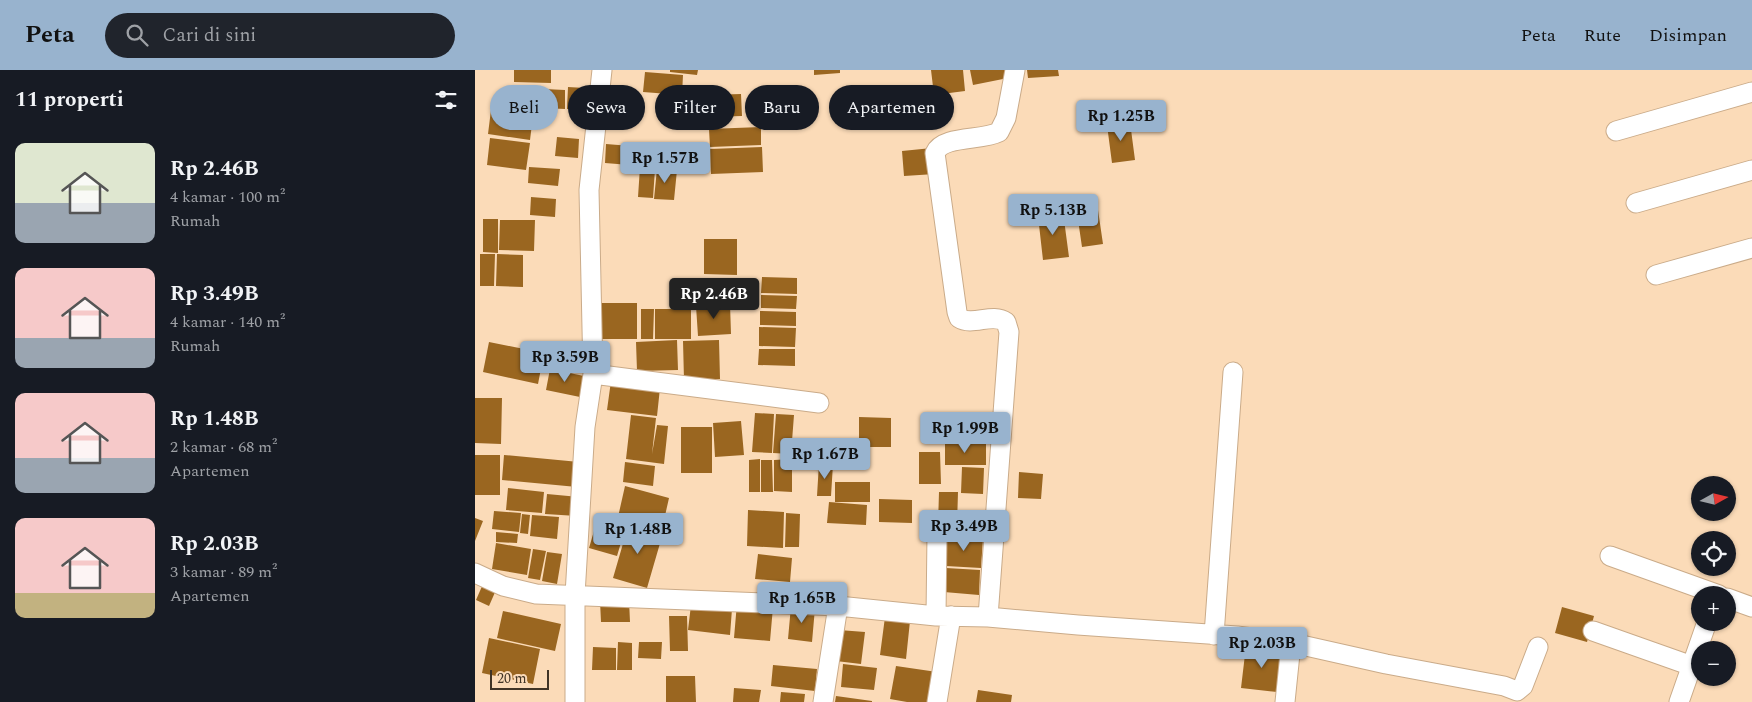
<!DOCTYPE html>
<html lang="id">
<head>
<meta charset="utf-8">
<style>
  :root { --surface:#171b24; --page:#20242c; --text:#f1f3f6; --muted:#9ea1a6; --accent:#98b3ce }
  body { margin:0; font-family:Spectral,serif; background:var(--page); color:var(--text); height:100vh; display:flex; flex-direction:column; font-size:19px; white-space:nowrap }
  * { box-sizing:border-box; margin:0 }
  p { font-size:16px; color:var(--muted) }
  .icon { flex:none; width:28px; height:28px; fill:none; stroke:currentColor; stroke-width:2; stroke-linecap:round; stroke-linejoin:round }
  .map { position:relative; flex:1; overflow:hidden }
  .sheet { display:flex; flex-direction:column; background:var(--surface); width:475px }
  .sheet>* { flex:none }
  .banner { position:absolute; left:15px; top:15px; width:475px; height:45px; display:flex; gap:10px }
  .needle { width:32px; rotate:82deg }
  .fabs { position:absolute; left:1216px; top:406px; display:grid; gap:10px }
  .fabs a { display:grid; place-items:center; width:45px; height:45px; border-radius:50%; background:var(--surface); box-shadow:0 1px 4px #0004; font-size:25px }
  .scale { position:absolute; left:15px; bottom:12px; width:59px; box-sizing:border-box; padding-left:5px; border:2px solid #403426; border-top:0; font-size:14px; line-height:18px; white-space:nowrap; color:#403426; -webkit-text-stroke:4px #fbdbb8; paint-order:stroke }
  .price { position:absolute; translate:-50% -42px; padding:0 11px; border-radius:5px; background:var(--accent); color:#111; font-size:16px; line-height:32px; filter:drop-shadow(0 1px 2px #0008) }
  .price::after { content:''; position:absolute; left:50%; top:30px; width:15px; height:11px; margin-left:-8px; background:inherit; clip-path:polygon(0 0,100% 0,50% 100%) }
  .price.selected { background:#222; color:#fff }
  ul { padding:0; list-style:none }
  li { display:flex; align-items:center; gap:15px; height:125px; padding:0 15px }
  li span { display:grid; place-items:center; flex:none; width:140px; height:100px; border-radius:10px; color:#555 }
  li>.icon { margin-inline-start:auto }
  span .icon { width:60px; height:60px; fill:#fffc; stroke-width:1 }
  li b { font-size:21px }
  h2 { display:flex; justify-content:space-between; align-items:center; height:60px; padding:0 15px; font-size:21px }
  .chip { padding:0 18px; border-radius:22px; background:var(--surface); box-shadow:0 1px 4px #0004; font-size:18px; line-height:45px }
  .chip.selected { background:var(--accent); color:#111 }
  header { display:flex; align-items:center; gap:30px; box-sizing:border-box; height:70px; padding:0 25px; background:var(--accent); color:#111 }
  header strong { font-size:24px }
  nav { display:flex; gap:28px; margin-inline-start:auto; font-size:18px }
  .search { width:350px; height:45px; background:var(--page); display:flex; align-items:center; gap:12px; box-sizing:border-box; padding:0 18px; border-radius:28px; color:var(--muted); font-size:19px }
  main { display:flex; flex:1; min-height:0 }
  .map>svg:first-child { display:block }
</style>
</head>
<body>
<header>
<strong>Peta</strong>
<div class="search"><svg class="icon" aria-label="search" viewBox="0 0 24 24"><circle cx="10" cy="10" r="6"/><path d="M15 15l6 6"/></svg>Cari di sini</div>
<nav><a>Peta</a><a>Rute</a><a>Disimpan</a></nav>
</header>
<main>
<section class="sheet">
<h2>11 properti<svg class="icon" aria-label="filters" viewBox="0 0 24 24"><path d="M4 7h16M4 17h16"/><circle cx="9" cy="7" r="2"/><circle cx="15" cy="17" r="2"/></svg></h2>
<ul>
<li><span style="background:linear-gradient(#dfe7d0 60%,#9aa5b1 0)"><svg class="icon" aria-label="home" viewBox="0 0 24 24"><path d="M3 11l9-7 9 7M6 9v11h12V9"/></svg></span><div><b>Rp 2.46B</b><p>4 kamar · 100 m²</p><p>Rumah</p></div></li>
<li><span style="background:linear-gradient(#f6c9c9 70%,#9aa5b1 0)"><svg class="icon" aria-label="home" viewBox="0 0 24 24"><path d="M3 11l9-7 9 7M6 9v11h12V9"/></svg></span><div><b>Rp 3.49B</b><p>4 kamar · 140 m²</p><p>Rumah</p></div></li>
<li><span style="background:linear-gradient(#f6c9c9 65%,#9aa5b1 0)"><svg class="icon" aria-label="home" viewBox="0 0 24 24"><path d="M3 11l9-7 9 7M6 9v11h12V9"/></svg></span><div><b>Rp 1.48B</b><p>2 kamar · 68 m²</p><p>Apartemen</p></div></li>
<li><span style="background:linear-gradient(#f6c9c9 75%,#c2b280 0)"><svg class="icon" aria-label="home" viewBox="0 0 24 24"><path d="M3 11l9-7 9 7M6 9v11h12V9"/></svg></span><div><b>Rp 2.03B</b><p>3 kamar · 89 m²</p><p>Apartemen</p></div></li>
</ul>
</section>
<div class="map">
<svg width="1277" height="632" viewBox="0 0 1277 632">
  <rect width="100%" height="100%" fill="#fbdbb8"/>
  <path fill="#9a6620" d="M39,0H76V13L39,12Z
    M195,0H223L222,5L195,2Z
    M339,0H365V3L339,5Z
    M456,0H488L490,21L459,25Z
    M495,0H531L533,8L498,15Z
    M552,0H583L584,6L553,8Z
    M170,2L208,5L207,25L168,22Z
    M93,17L110,18L109,40L92,39Z
    M69,19L90,20V39L68,38Z
    M266,24L267,46L233,47L232,25Z
    M316,26L319,50L294,52L292,28Z
    M17,32L59,38L55,70L13,64Z
    M655,52L660,90L637,93L632,55Z
    M286,57V75L235,77L234,59Z
    M82,67L104,69L103,88L80,86Z
    M15,68L55,73L51,100L12,95Z
    M131,74L168,77L167,96L130,93Z
    M170,77L201,80L199,98L168,95Z
    M287,77L288,102L236,104L235,79Z
    M457,78L460,104L429,106L427,81Z
    M54,97L85,99L83,116L53,113Z
    M165,97L180,99L178,128L163,127Z
    M182,99L202,100L199,130L179,129Z
    M56,127L81,129L80,147L55,145Z
    M623,140L628,174L607,177L602,143Z
    M588,142L594,187L568,190L563,146Z
    M8,149H23V183L8,182Z
    M25,150H60L59,181L24,180Z
    M229,169H262V205L229,204Z
    M5,184H20L19,216H5Z
    M22,184L48,185V217L21,216Z
    M287,207L322,208V224L286,223Z
    M215,210H242V232L215,231Z
    M286,225L322,226L321,239L286,238Z
    M123,233H162V269H123Z
    M255,234L256,264L223,266L221,236Z
    M166,239H179L178,269H166Z
    M180,239H216V269H180Z
    M285,241L321,242V256L285,255Z
    M284,257L321,258L320,277L284,276Z
    M202,270L203,300L162,301L161,272Z
    M244,270L245,309L209,310L208,271Z
    M14,272L69,283L63,314L8,302Z
    M284,279H320V296L283,295Z
    M85,283L110,288L107,302L82,297Z
    M75,299L109,306L105,327L71,320Z
    M136,311L185,318L182,346L132,340Z
    M0,328H27L26,374L0,373Z
    M280,343L299,344L297,383L277,382Z
    M301,344L319,345L316,384L298,383Z
    M156,345L181,348L177,384L182,355L193,356L189,394L151,389Z
    M384,347L416,348V377H384Z
    M266,351L269,385L240,387L238,353Z
    M206,357H237V403H206Z
    M470,372H511V395H470Z
    M444,382H465L466,414H444Z
    M0,385H25V425H0Z
    M29,385L104,392L102,417L27,410Z
    M285,389V422H274V390Z
    M317,389V422L299,421V390Z
    M286,390H297L298,422H286Z
    M150,392L180,396L178,416L148,412Z
    M344,393L358,394L356,426H342Z
    M487,397L509,398L508,424L486,423Z
    M544,402L568,404L566,429L543,428Z
    M360,412H395V432H360Z
    M150,416L194,428L187,459L143,447Z
    M33,418L69,422L67,443L31,440Z
    M464,422H483L482,455H463Z
    M72,424L104,427L102,446L70,444Z
    M404,429L437,430V453L404,452Z
    M354,432L392,435L391,455L352,453Z
    M273,440L309,442L308,478L272,476Z
    M19,441L46,443L44,462L17,459Z
    M311,443L325,444L324,477H310Z
    M47,444L55,445L53,464L45,463Z
    M124,444L152,452L142,486L114,478Z
    M57,445L84,447L82,469L55,466Z
    M0,448L8,451L0,471Z
    M154,453L188,463L172,518L138,508Z
    M21,462L43,464L42,473L21,472Z
    M472,466L508,468L506,498L471,496Z
    M21,473L56,479L52,505L17,499Z
    M58,479L71,481L65,510L53,508Z
    M72,482L87,484L82,514L67,511Z
    M283,484L317,488L315,512L280,509Z
    M471,498L505,500L504,525L469,522Z
    M8,514L21,520L14,536L1,530Z
    M154,530L155,552H126L125,531Z
    M262,533L298,537L295,571L259,568Z
    M216,535L257,539L255,565L213,560Z
    M316,536L340,538L337,572L313,569Z
    M1087,537L1119,546L1112,572L1080,563Z
    M28,541L86,554L80,581L22,568Z
    M194,546H212L213,581H195Z
    M410,547L435,551L431,589L405,585Z
    M364,560L390,562L386,594L361,591Z
    M14,568L65,579L58,614L7,603Z
    M143,572L157,573V600H142Z
    M164,572H187L186,589L163,588Z
    M771,576L808,580L802,622L766,618Z
    M118,577L141,578V600H117Z
    M368,594L402,598L399,620L366,617Z
    M298,595L342,599L340,621L296,616Z
    M421,596L462,602L458,632H432L415,629Z
    M191,606H220L221,632H191Z
    M259,618L286,620L284,632H258Z
    M503,620L537,625L536,632H501Z
    M306,622L330,624L329,632H305Z
    M361,626L397,631V632H360Z"/>
  <g fill="none" stroke-linecap="round" stroke-linejoin="round">
    <g stroke="#caab89" stroke-width="21">
      <path id="minor" d="M1141,61L1277,22
        M1161,133L1277,100
        M1181,205L1277,178
        M118,304L344,333
        M1135,486L1244,525
        M0,503L28,516L61,524L363,536L461,546L513,547L603,555L762,566L822,574L911,594L1029,616L1042,621L1048,616L1063,577
        M1252,528L1277,537
        M461,546L462,464
        M513,547L534,262L531,252C517,242 498,257 484,248L482,242L460,83C468,65 507,71 524,62L531,48L540,0
        M1118,561L1217,596
        M739,565L758,302
        M100,632V525L110,357L118,304L114,120L127,0
        M348,632L363,536
        M462,632L476,546
        M810,632L816,574
        M1204,632L1232,552"/>
    </g>
    <use href="#minor" stroke="#fff" stroke-width="19"/>
  </g>
</svg>
<div class="fabs">
<a><svg class="needle" viewBox="-14 -14 28 28"><path d="M0-13l5 13h-10z" fill="#e53935"/><path d="M0 13l5-13h-10z" fill="#9ea1a6"/></svg></a>
<a><svg class="icon" aria-label="locate" viewBox="0 0 24 24"><circle cx="12" cy="12" r="6"/><path d="M12 2v4M12 18v4M2 12h4M18 12h4"/></svg></a>
<a>+</a>
<a>−</a>
</div>
<div class="scale">20 m</div>
<b class="price" style="left:646px;top:72px">Rp 1.25B</b>
<b class="price" style="left:190px;top:114px">Rp 1.57B</b>
<b class="price" style="left:578px;top:166px">Rp 5.13B</b>
<b class="price selected" style="left:239px;top:250px">Rp 2.46B</b>
<b class="price" style="left:90px;top:313px">Rp 3.59B</b>
<b class="price" style="left:490px;top:384px">Rp 1.99B</b>
<b class="price" style="left:350px;top:410px">Rp 1.67B</b>
<b class="price" style="left:489px;top:482px">Rp 3.49B</b>
<b class="price" style="left:163px;top:485px">Rp 1.48B</b>
<b class="price" style="left:327px;top:554px">Rp 1.65B</b>
<b class="price" style="left:787px;top:599px">Rp 2.03B</b>
<div class="banner">
<a class="chip selected">Beli</a>
<a class="chip">Sewa</a>
<a class="chip">Filter</a>
<a class="chip">Baru</a>
<a class="chip">Apartemen</a>
</div>
</div>
</main>
</body>
</html>
